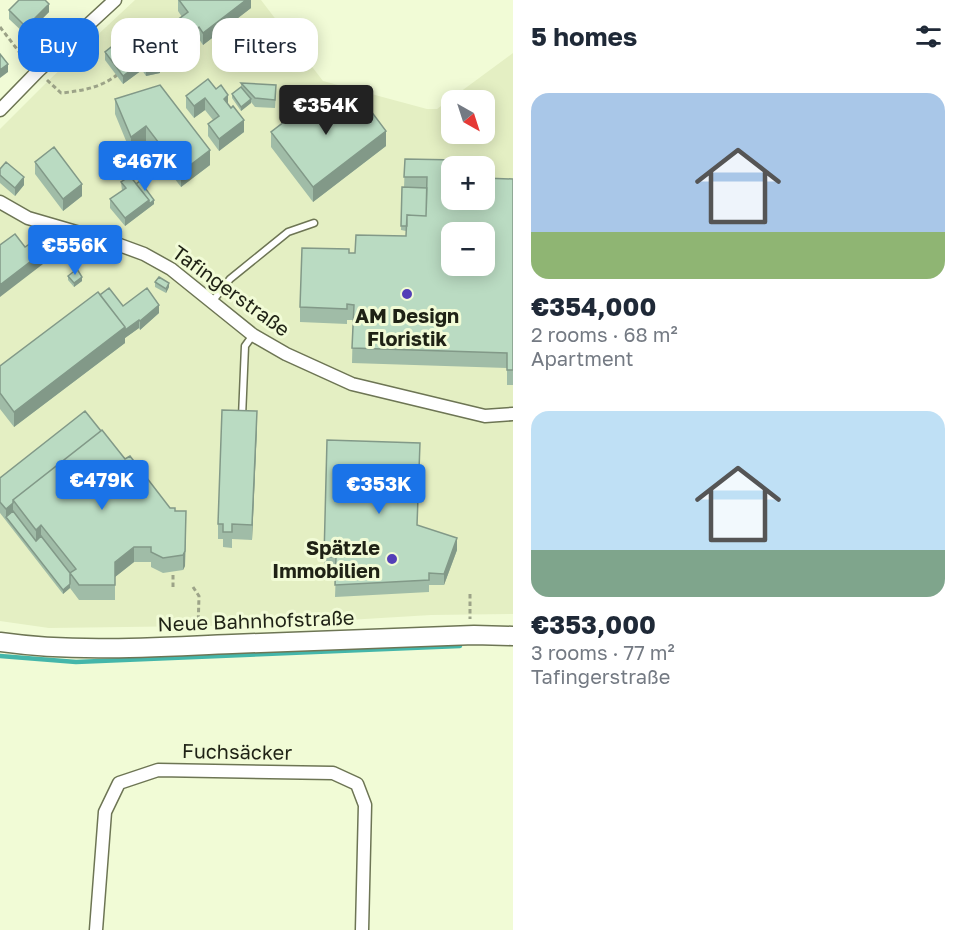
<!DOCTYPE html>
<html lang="en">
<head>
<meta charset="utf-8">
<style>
  :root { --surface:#fff; --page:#f2f2f3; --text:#1f2937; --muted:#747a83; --accent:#1a73e8 }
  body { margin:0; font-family:"Golos Text",sans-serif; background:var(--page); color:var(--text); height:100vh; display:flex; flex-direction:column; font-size:22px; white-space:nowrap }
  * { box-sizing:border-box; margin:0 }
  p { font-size:20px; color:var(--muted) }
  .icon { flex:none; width:33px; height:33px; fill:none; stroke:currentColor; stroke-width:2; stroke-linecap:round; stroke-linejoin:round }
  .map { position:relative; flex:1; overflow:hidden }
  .details { display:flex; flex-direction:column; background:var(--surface); width:450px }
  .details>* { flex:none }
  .hud { position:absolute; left:18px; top:18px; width:405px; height:54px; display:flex; gap:12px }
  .needle { width:39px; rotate:141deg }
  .controls { position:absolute; left:441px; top:90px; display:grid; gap:12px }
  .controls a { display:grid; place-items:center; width:54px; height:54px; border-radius:12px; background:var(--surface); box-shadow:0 3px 15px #0003; font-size:30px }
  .price { position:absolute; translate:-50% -51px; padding:0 14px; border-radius:6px; background:var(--accent); color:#fff; font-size:20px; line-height:39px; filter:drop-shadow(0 2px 3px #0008) }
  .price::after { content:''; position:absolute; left:50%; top:36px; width:18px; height:14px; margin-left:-9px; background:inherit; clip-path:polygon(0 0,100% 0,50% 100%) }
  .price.on { background:#222; color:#fff }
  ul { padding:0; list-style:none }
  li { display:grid; align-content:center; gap:12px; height:318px; padding:0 18px }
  li span { display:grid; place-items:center; height:186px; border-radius:18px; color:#555 }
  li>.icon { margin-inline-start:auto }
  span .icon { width:108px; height:108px; fill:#fffc; stroke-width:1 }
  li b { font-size:26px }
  h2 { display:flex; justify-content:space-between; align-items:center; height:72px; padding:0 18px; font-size:26px }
  .chip { padding:0 21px; border-radius:18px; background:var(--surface); box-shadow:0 3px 15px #0003; font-size:21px; line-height:54px }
  .chip.on { background:var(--accent); color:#fff }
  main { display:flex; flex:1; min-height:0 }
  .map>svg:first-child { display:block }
</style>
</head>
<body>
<main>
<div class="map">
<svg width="513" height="930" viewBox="0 0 513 930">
  <rect width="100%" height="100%" fill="#f1fbd6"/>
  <path fill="#e4efc3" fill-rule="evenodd" d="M135,0H261L323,81L427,109H437L513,53V614L431,615L265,625L201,626L49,628L0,621V129L48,81ZM452,100H484V134H452ZM452,166H484V200H452ZM452,232H484V266H452Z"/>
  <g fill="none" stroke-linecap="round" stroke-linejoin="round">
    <path stroke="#44b6aa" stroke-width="4.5" d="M0,656L76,662L460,646"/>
    <g stroke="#6d7554" stroke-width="9">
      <path id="service" d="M212,302L230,279L288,232L314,223
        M242,417L245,346L253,335"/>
    </g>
    <g stroke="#6d7554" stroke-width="15">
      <path id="minor" d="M0,110L38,71L115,0
        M0,202L28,218L114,243L144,254L171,269L253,335L286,354L352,384L485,416L513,414
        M96,930L105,812L119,783L158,770L333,773L357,784L365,805L362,930"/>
    </g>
    <g stroke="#6d7554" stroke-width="21">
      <path id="secondary" d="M0,642C77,653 155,647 232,644C313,641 394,638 474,635L513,636"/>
    </g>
    <path stroke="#9ca388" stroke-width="3" stroke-dasharray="4.5 3" stroke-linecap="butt" d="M0,27L27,62
      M47,80L61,93C81,91 100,88 117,75
      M173,587V572
      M193,587L199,596L198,629
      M470,594V619"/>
    <use href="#service" stroke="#fff" stroke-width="6"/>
    <use href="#minor" stroke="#fff" stroke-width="12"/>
    <use href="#secondary" stroke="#fff" stroke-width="18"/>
  </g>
  <path fill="#a0bca7" d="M178,0H251V8L203,45L199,39L188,48L176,33V21L182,17L178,11Z
    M9,10L49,12L26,35L9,19Z
    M105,52L140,56L160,73L146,76L142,70L123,84L105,60Z
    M208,79L228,105L244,132L219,151L208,136V124L213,120L205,110L194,118L186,108V96Z
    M241,83L276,93L275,108L255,107L251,102V103L241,111L232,98V94L241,87Z
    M115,99L210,165L181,187L146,141L131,153L115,114Z
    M349,116L386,146L313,202L271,147V132Z
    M405,159L452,200L513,179V385H507V368L352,363L353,320H347V324L300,322V307L349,253H355L406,236V231L401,230L402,187L404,188Z
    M35,162L82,196L63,211L35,174Z
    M0,169L24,185L15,196L0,183Z
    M121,182L136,184L154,204L125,226L110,208V199L122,191Z
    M68,276L82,281L74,287L68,280Z
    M155,282L169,287L166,293L155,287Z
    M100,295L123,306L159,313L140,330L139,328L125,338V343L14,427L0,409V366Z
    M257,426L252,540L232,539V548L223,547V539H218V524Z
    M101,431L170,508L175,511L186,527L185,566L183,570L163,573L151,567V562H134L115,577V600H79L70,588L63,594L0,513V478Z
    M327,440L417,525L457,550L444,585H429V592L335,597L336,569H324Z"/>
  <path fill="#829988" d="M246,0H251V8L203,45V33Z
    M49,4V12L26,35V27Z
    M199,27V39L188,48V36Z
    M142,62V70L123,84V76Z
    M8,64V72L0,78V70Z
    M160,64V73L146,76V68Z
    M228,95V107L224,99Z
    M205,98V110L194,118V106Z
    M251,99V103L241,111V107Z
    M244,120V132L219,151V139Z
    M146,126V141L131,153V137Z
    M386,131V146L313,202V187Z
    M210,150V165L181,187V172Z
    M24,177V185L15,196V188Z
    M82,184V196L63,211V199Z
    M149,200H154V204L125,226V218Z
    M43,252V264L0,297V285Z
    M82,277V281L74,287V283Z
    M169,283V287L166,293V289Z
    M159,305V313L140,330V321Z
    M139,320V328L125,338V343L14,427V412L125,327Z
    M257,411V426L252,540V525Z
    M13,503V515L6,517V509Z
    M186,511L185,566L183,570V555Z
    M41,525V540L36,545V530Z
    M457,538V550L444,585V574Z
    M134,547V562L115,577V600V562Z
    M70,584V588L63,594V590Z"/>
  <path fill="#badbc2" stroke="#829988" stroke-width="1.5" fill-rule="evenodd" d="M19,0H45L49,4L26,27L9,10Z
    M179,0H246L203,33L199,27L188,36L176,21L188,12Z
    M125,36L140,56L157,51L160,64L146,68L142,62L123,76L105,52Z
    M0,54L8,64L0,70Z
    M208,79L216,89L221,85L228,95L224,99L231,108L233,106L244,120L219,139L208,124L219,116L205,98L194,106L186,96Z
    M241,83L276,85L275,100L255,98Z
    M160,85L210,150L181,172L146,126L131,137L115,99Z
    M241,87L251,99L241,107L232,94Z
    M328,88L349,116L365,103L386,131L313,187L271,132Z
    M54,147L82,184L63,199L35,162Z
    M405,159L457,160V166H452V200H484V178L513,179V370H507V353L352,348L354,305L347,304V309L300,307L302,248L349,249V253H355L356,235L406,236L407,215L426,216L427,177H404ZM452,232H484V266H452Z
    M6,162L24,177L15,188L0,175V169Z
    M130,176L149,200L125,218L110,199L126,188L121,182Z
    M140,181L154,200L149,204V200L136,184Z
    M402,187L427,188L426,216L407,215V226H401Z
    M15,234L25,247L34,241L43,252L0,285V245Z
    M77,269L82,277L74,283L68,276Z
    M159,277L169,283L166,289L155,282Z
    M109,288L123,306L147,288L159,305L140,321L139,320L125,330V327L100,295Z
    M98,292L125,327L14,412L0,393V366Z
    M222,410L257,411L252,525L232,524V532H223V524H218Z
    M85,411L101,431L13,500V503L6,509L0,502V478Z
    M102,430L125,459L130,456L170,508H175V511H186L185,551L183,555L163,558L151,552V547H134L115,562V585H79L70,573L76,569L41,525L36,530L13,500Z
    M327,440L420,443L417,525L457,538L444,574L429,573V580L335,585L336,557H324Z
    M13,511L36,541L41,536L70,573V584L63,590L6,517Z"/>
  <g fill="#543fb7" stroke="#f1fbd6" stroke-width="2">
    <circle cx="407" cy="294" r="6"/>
    <circle cx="392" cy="559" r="6"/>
  </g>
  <g text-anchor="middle" stroke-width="6" stroke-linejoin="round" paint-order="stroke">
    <g font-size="20" fill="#1f2215" stroke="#f1fbd6">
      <text transform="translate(231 291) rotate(36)" y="7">Tafingerstraße</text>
      <text transform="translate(256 621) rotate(-2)" y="7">Neue Bahnhofstraße</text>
      <text transform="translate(237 752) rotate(1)" y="7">Fuchsäcker</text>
    </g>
    <g font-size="20" font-weight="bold" fill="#1f2215" stroke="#f1fbd6">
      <text x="407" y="323">AM Design<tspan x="407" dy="23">Floristik</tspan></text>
      <text x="380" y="555" text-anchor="end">Spätzle<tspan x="380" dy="23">Immobilien</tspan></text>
    </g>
  </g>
</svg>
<div class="controls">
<a><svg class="needle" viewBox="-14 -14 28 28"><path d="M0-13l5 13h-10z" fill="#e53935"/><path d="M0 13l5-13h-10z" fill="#747a83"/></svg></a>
<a>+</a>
<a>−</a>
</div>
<b class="price on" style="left:326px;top:136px">€354K</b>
<b class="price" style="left:145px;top:192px">€467K</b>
<b class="price" style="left:75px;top:276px">€556K</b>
<b class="price" style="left:102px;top:511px">€479K</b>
<b class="price" style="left:379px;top:515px">€353K</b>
<div class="hud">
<a class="chip on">Buy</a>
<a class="chip">Rent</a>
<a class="chip">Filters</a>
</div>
</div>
<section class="details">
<h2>5 homes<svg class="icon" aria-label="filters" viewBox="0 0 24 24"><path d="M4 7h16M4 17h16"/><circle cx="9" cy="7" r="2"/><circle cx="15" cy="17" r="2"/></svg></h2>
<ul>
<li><span style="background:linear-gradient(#a9c7e8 75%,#8fb573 0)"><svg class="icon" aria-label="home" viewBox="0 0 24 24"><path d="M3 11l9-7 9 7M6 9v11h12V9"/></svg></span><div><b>€354,000</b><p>2 rooms · 68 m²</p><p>Apartment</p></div></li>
<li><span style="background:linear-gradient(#bfe0f5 75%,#7fa58c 0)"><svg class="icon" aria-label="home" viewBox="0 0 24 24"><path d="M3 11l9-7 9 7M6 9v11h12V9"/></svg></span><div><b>€353,000</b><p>3 rooms · 77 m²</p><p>Tafingerstraße</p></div></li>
</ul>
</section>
</main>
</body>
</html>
